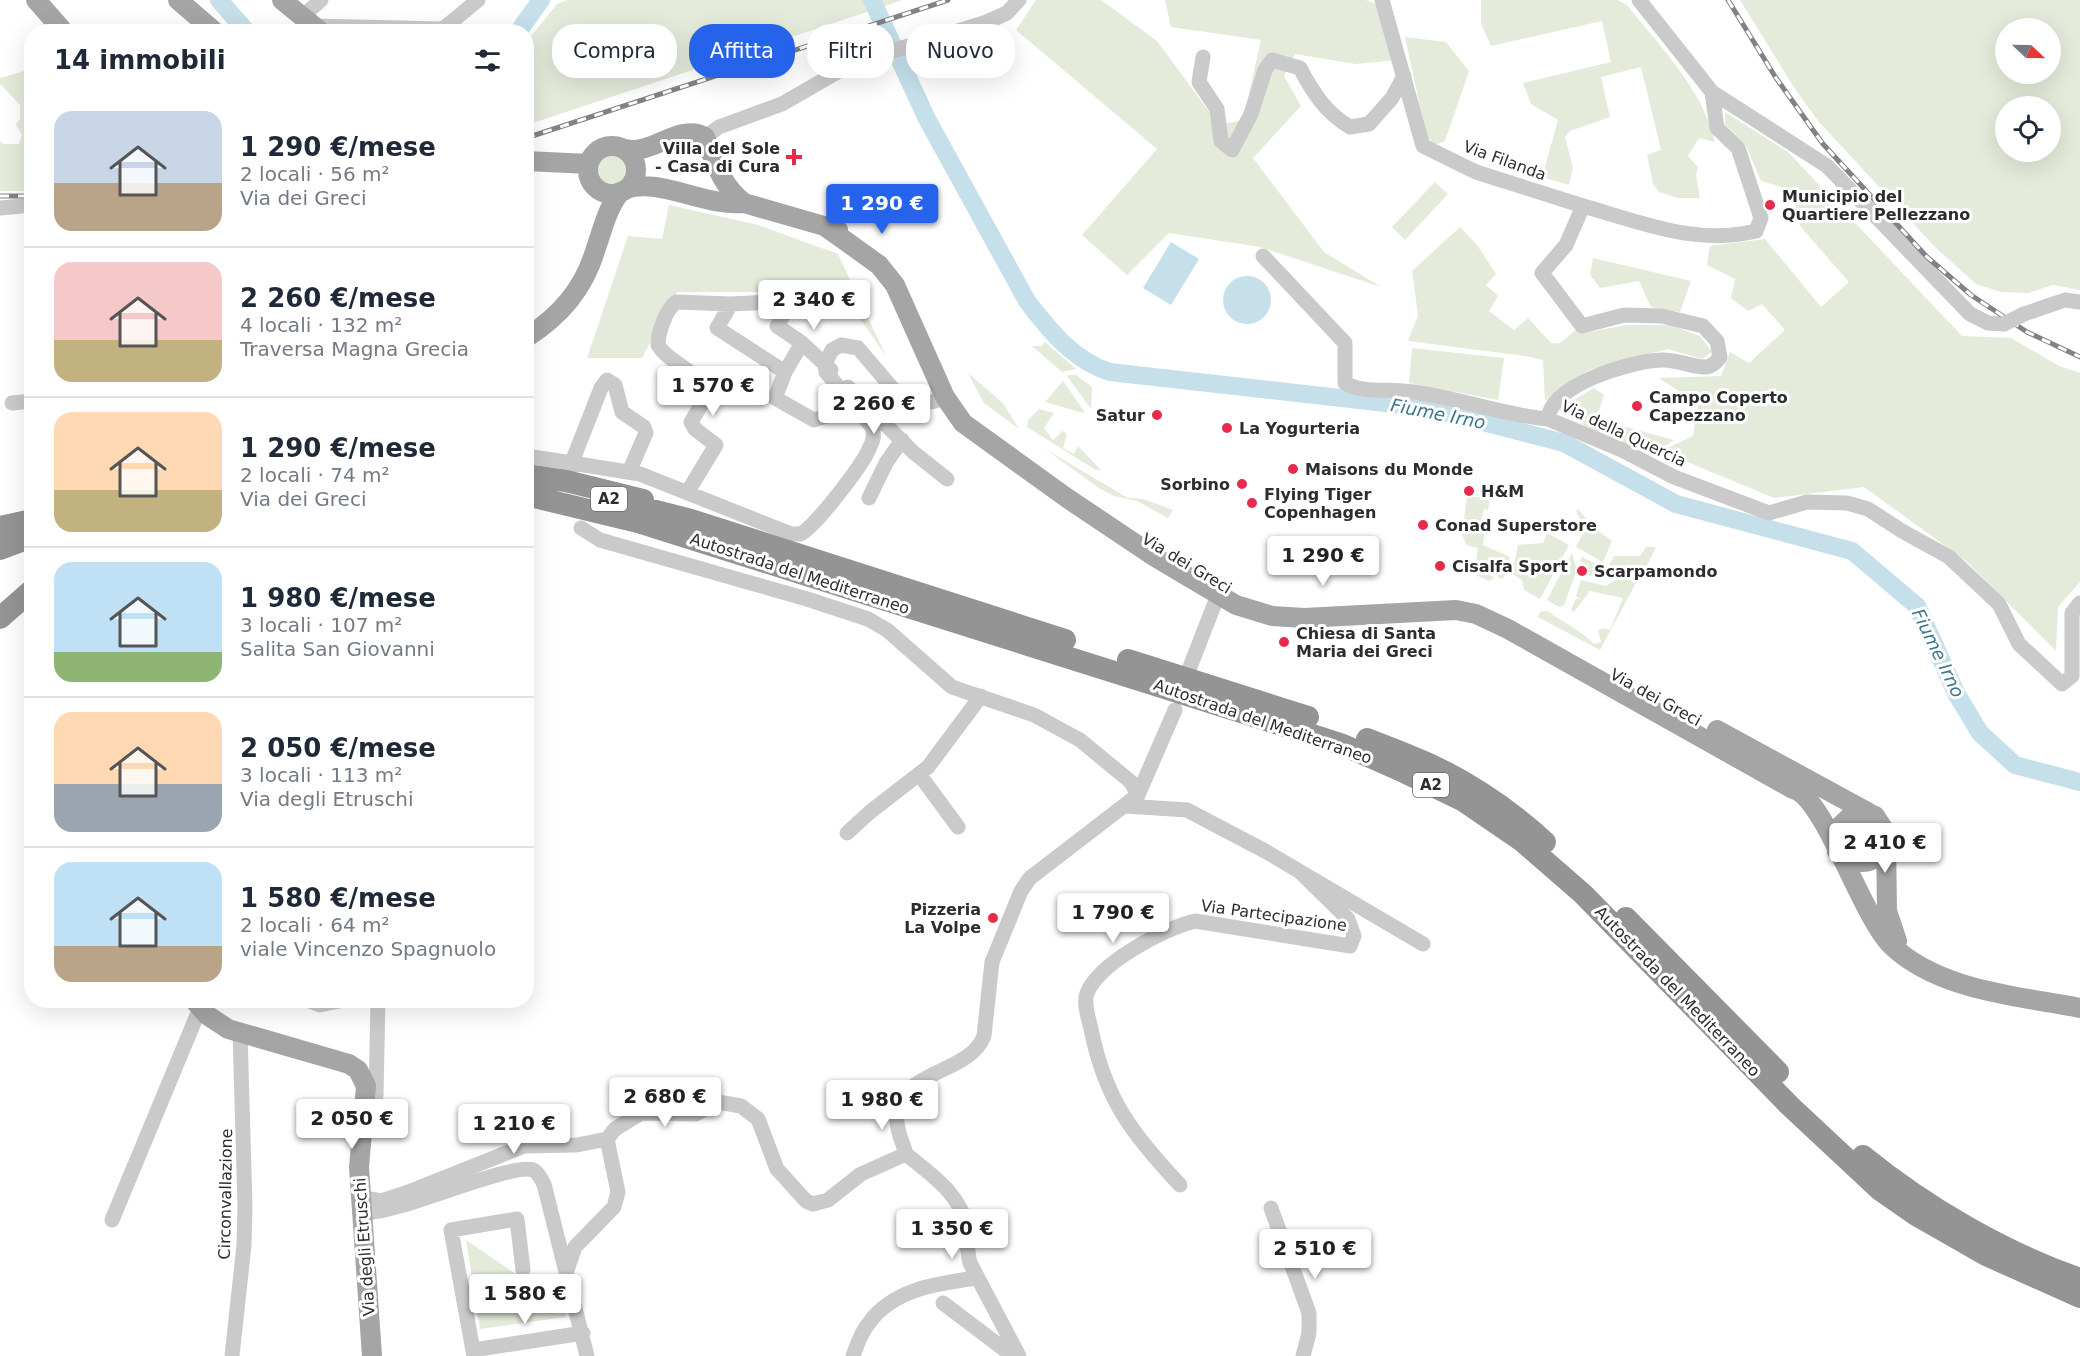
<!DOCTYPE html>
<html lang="it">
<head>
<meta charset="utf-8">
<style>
  :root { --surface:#fff; --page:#f6f6f7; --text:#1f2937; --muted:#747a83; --line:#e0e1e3; --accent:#2563eb }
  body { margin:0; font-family:"DejaVu Sans",sans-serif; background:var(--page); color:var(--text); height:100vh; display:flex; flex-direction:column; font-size:22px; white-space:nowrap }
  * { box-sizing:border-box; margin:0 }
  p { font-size:20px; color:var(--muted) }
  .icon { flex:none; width:33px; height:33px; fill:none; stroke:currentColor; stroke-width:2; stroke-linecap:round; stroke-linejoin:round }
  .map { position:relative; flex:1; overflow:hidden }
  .drawer { position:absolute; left:24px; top:24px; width:510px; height:984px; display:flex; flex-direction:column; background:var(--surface); border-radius:24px; box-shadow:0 6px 24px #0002 }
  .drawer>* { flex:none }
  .banner { position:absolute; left:552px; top:24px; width:570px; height:54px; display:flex; gap:12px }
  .needle { width:39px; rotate:112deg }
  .fabs { position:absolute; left:1995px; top:18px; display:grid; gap:12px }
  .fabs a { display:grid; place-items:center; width:66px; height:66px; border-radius:50%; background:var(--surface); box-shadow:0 6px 24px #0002; font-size:30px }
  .price { position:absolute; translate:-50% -51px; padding:0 14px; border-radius:6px; background:#fff; color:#222; font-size:20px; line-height:39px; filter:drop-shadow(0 2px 3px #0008) }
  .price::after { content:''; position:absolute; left:50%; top:36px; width:18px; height:14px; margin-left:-9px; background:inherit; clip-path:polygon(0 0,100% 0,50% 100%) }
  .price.selected { background:var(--accent); color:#fff }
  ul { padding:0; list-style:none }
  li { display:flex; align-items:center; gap:18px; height:150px; padding:0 30px }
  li+li { border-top:2px solid var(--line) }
  li span { display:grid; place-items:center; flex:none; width:168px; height:120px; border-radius:18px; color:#555 }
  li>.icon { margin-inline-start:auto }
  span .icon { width:72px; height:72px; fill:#fffc; stroke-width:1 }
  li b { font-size:26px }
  h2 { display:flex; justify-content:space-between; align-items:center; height:72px; padding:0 30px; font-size:26px }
  .pill { padding:0 21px; border-radius:24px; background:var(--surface); box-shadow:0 6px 24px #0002; font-size:21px; line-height:54px }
  .pill.selected { background:var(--accent); color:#fff }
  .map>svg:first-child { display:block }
</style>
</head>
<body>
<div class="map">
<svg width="2080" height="1356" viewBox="0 0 2080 1356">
  <rect width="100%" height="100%" fill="#fff"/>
  <path fill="#e4ebda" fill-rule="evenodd" d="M567,0H903L527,125V41L557,4Z
    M1036,0H1101L1157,41L1219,125L1243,120L1261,40L1171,27L1165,0H1366L1380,6L1397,60L1355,64L1295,54L1284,76L1301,106L1253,158L1324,252L1381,287L1260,247L1169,233L1127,275L1082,235L1157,149L1016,30Z
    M1481,0H1617L1627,5C1660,47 1702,88 1715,142L1699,138L1688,156L1698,167L1696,175L1700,198H1678L1659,192L1653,184L1647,155L1661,150L1641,67L1601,77L1610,117L1570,131L1565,137L1573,168L1569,185L1542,177L1558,120L1531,104L1523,83L1611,62L1602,21L1491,46L1481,24Z
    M1740,0H2080V290L2053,285L2028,293L2001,292L1976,284L1935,247L1819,122L1795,89ZM2050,28V74H2006V28ZM2050,106V152H2006V106Z
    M1405,37L1446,42L1469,71L1445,141L1434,145L1426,135Z
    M31,69V191H0V141L4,144H19L22,135L16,124L20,119V105L0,84V78Z
    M1725,112L1788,152L1962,336L2011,338L2059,366L2080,373V582L2058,607L2056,651L1966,561L1864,487L1774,498L1661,451L1693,436L1698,404L1659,378L1721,376L1730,352L1749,363L1785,330L1762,304L1748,311L1731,298L1735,279L1707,265L1710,246L1765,239L1821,307L1849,282L1800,226L1792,190L1761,181L1745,144L1725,124Z
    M598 170a15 15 0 1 1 30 0a15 15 0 1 1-30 0Z
    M1435,182L1448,194L1405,240L1392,227Z
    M669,205L758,225L838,254L886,356L845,297L804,292H677L642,358H587L628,236L662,239Z
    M1460,227L1477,245L1496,274L1486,285L1498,296L1489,311L1514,330L1528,318L1551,343H1560L1577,329L1590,332L1626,325H1671L1700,336L1712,352L1702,359L1668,349L1589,370L1545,401L1543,360L1525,356L1408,341L1418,315L1412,271Z
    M1593,258L1691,281L1680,312L1651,307L1639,281L1600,288L1590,275Z
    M1045,342L1076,369L1062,372L1032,346H1041Z
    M1412,348L1504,358L1498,400L1409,383Z
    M968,373L1003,403L1019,429L984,403Z
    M1070,375H1076L1092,387L1091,409L1067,376Z
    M1063,381L1084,411L1083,413L1045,402Z
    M1594,388L1604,395L1596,419L1674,440L1652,455L1597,434L1559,409Z
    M1039,409L1054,413L1044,428L1053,440L1063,431L1067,434L1063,448L1074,454L1078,446L1101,470H1096L1027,427L1028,420Z
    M1045,449L1128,498L1143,499L1173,510L1168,518L1137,501L1114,496L1099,488Z
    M1467,496L1490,498L1488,510L1484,509L1480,525L1485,527L1483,545L1510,557L1504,577L1500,579L1494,568L1485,572L1494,578L1489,581L1473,574L1459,573L1460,568L1475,570L1478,548L1466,545L1462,534Z
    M1578,509L1594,528L1612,541L1603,562L1576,547L1585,529L1576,511Z
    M1547,533L1569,545L1540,599L1524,590L1522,580L1512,574L1518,545L1543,543Z
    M1646,547H1656L1639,581L1609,565L1614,556H1640Z
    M1572,553L1576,567L1588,569L1589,566L1580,561L1582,557L1602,567L1591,576L1576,572L1564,605L1559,607L1547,600Z
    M1622,576L1636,583L1600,650L1538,617L1540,612L1547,611C1563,622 1580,630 1594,644L1601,642L1598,630L1605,628L1610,630L1623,598L1590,591L1574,612L1571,610L1576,599H1579L1576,596L1581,580L1606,586Z
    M466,1240L564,1307L566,1317L480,1329Z"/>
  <path fill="#c5e0eb" d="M1171,242L1199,259L1171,305L1143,288Z
    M1223 300a24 24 0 1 1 48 0a24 24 0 1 1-48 0Z"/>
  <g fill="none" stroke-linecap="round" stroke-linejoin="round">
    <path stroke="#c5e0eb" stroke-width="18" d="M219,0L247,32
      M872,0L927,119L1027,301C1049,330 1074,361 1110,372L1429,408L1564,443L1676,504L1852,551L1917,606L1956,693L1980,733L2015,765L2080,782
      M518,32L541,0"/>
    <path stroke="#cacaca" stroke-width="15" d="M1382,0L1423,146L1476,172L1583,206
      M1639,0L1712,92L1827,166L1970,314L1988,323L2004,324
      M302,17L321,0
      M314,26L443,29L478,0
      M1203,57L1199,82L1217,109L1221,141L1232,150L1251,114L1265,70L1272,60L1300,68C1313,93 1326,113 1350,127L1369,124L1392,98L1404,76
      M1712,92L1717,128L1738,148L1761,218L1756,231C1696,246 1640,222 1583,206L1566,245L1542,273L1582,326L1624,315L1662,316L1703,326L1717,341L1720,357C1716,362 1713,366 1706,367C1695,368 1676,359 1661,360C1631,361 1550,385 1548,419L1622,450L1674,477L1769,513L1807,502L1847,503L1868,509L1902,531L1949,557L1999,604L2019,644L2062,684L2072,676V613L2080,603
      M705,137L719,127L782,104L853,63L984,23L1007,13L1019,0
      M0,208L32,205
      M1263,256L1345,343V383C1362,393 1384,389 1403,391C1453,395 1499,415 1548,419
      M792,301L777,326L802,343L831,370
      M731,304L717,328L785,372L802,343
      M2024,314L2065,300L2080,302
      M785,372L775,398L814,420L826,416L843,394
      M848,387L913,452L947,479
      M12,403L32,401
      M526,456L566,462L567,469
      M566,462L640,474L791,534H800C813,530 863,464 869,449C873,441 875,435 872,427L826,372L825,364L832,350L841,345L858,348L899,396C915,406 928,405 945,397
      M572,462L601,388L607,380L615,385L622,412L644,427L646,433L629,472
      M687,493L716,445L695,429L691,422L704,400C706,371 669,365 658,345C658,332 666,310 676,302L731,304L792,301
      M869,498L886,463L902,440
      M581,528L600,540L807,599L868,619L887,630L952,687L1034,715L1080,740L1131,782L1138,795
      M1190,667L1218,595
      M919,774L958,827
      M1126,806L1187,810L1265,851L1423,944
      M847,833L870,812L928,767L981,696
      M307,1000L320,1005L344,1000
      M371,1126L376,1095L378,1000
      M906,1154C903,1143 896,1130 897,1118C899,1068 968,1076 984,1036L992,962L1021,891L1030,878L1138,795L1175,710
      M906,1154C931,1175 963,1195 967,1230C968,1242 967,1252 970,1263L1019,1356
      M1180,1185C1132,1134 1105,1099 1091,1029C1089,1019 1083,1004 1087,993C1100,962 1164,929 1195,921L1350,946L1354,936L1348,919L1299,871
      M370,1199L381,1201L406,1193L524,1146L577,1145L607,1139L615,1129L641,1113L696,1114L718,1102L741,1106L758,1119L777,1169L806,1201L813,1204L828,1200L861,1174L906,1154
      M1271,1208L1309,1313V1333L1303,1356
      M372,1212C402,1211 514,1162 533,1170C538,1172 541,1179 544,1184L587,1356
      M112,1220L200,1008
      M567,1270L575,1247L614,1207L618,1192L607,1139
      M943,1303L1013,1356
      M473,1350L583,1333
      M232,1356L244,1245L245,1206L240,1032
      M474,1356L451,1230L517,1219L523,1270
      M853,1356C857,1345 861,1332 869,1323C893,1289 939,1283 977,1278"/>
    <path stroke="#a5a5a5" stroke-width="20" d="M36,0L64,32
      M178,0L215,32
      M282,0L321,32
      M588 170a24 24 0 1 1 48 0a24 24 0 1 1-48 0Z
      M625,149C652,156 680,122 705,137C715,163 722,186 744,203
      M526,161L589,164
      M626,189C658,177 706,207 744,203L838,230
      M826,227L879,265L895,285L945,397L963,423L1067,498L1155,557L1236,605L1272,616L1304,618L1456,610L1476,614L1508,629L1793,789C1824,796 1862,917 1891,945C1939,991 2019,996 2080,1008
      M526,338C561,315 584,289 596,248C603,228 607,209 620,192
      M1717,730L1871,814
      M1854,813L1875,816L1886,833C1887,850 1874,866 1855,861C1849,859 1843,854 1837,851L1839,827Z
      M1886,840L1887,911L1897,941
      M194,1000L207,1015L228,1029L349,1064L358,1070L366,1086L359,1167L372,1356"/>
    <path stroke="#949494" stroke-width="22" d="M526,475L566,481L643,500
      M526,495L638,522L1260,718L1343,745L1404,772L1462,800L1522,841L1583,894L1790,1106L1880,1190L1916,1215L1986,1255L2080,1297
      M624,503L691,520L1065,640
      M0,527L32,520
      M0,549L32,537
      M0,618L32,590
      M1128,660L1308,717
      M1367,739C1382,745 1396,750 1410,756C1459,775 1507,807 1545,842
      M1626,918L1778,1072
      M1863,1156C1927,1208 2003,1252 2080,1279"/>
    <g stroke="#828282" stroke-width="5">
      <path id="rail" d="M1728,0L1776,78L1823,144L1927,257L1971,295L2027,332L2080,357
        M526,138L948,0
        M0,196H32"/>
    </g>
    <use href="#rail" stroke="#fff" stroke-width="3" stroke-dasharray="9" stroke-linecap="butt"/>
    <path stroke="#cacaca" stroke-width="15" d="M2004,324L2024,314"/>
  </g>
  <g fill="#e62c4b" stroke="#fff" stroke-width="2">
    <path d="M791 148h6v6h6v6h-6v6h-6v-6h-6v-6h6z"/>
    <circle cx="1770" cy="205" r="6"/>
    <circle cx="1637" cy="406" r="6"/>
    <circle cx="1157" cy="415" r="6"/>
    <circle cx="1227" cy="428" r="6"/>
    <circle cx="1293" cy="469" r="6"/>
    <circle cx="1242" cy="484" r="6"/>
    <circle cx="1469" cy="491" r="6"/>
    <circle cx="1252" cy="503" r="6"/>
    <circle cx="1423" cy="525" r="6"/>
    <circle cx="1440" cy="566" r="6"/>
    <circle cx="1582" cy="571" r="6"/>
    <circle cx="1284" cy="642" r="6"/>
    <circle cx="993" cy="918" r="6"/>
  </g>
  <g text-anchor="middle" stroke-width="6" stroke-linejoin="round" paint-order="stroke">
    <g fill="#fff" stroke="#6c6c6c" stroke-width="1.5">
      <rect x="591" y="487" width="36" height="24" rx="4.5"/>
      <rect x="1413" y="773" width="36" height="24" rx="4.5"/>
    </g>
    <g font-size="15" font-weight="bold" fill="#2d2d2d">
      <text x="609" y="504">A2</text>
      <text x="1431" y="790">A2</text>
    </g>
    <g font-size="16" font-weight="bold" fill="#2d2d2d" stroke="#fff" text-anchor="start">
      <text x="780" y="154" text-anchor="end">Villa del Sole<tspan x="780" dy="18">- Casa di Cura</tspan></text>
      <text x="1782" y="202">Municipio del<tspan x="1782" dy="18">Quartiere Pellezzano</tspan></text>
      <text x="1649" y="403">Campo Coperto<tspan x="1649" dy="18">Capezzano</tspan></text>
      <text x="1145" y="421" text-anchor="end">Satur</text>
      <text x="1239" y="434">La Yogurteria</text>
      <text x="1305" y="475">Maisons du Monde</text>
      <text x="1230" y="490" text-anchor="end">Sorbino</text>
      <text x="1481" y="497">H&amp;M</text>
      <text x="1264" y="500">Flying Tiger<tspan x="1264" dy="18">Copenhagen</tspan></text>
      <text x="1435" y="531">Conad Superstore</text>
      <text x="1452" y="572">Cisalfa Sport</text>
      <text x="1594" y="577">Scarpamondo</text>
      <text x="1296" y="639">Chiesa di Santa<tspan x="1296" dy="18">Maria dei Greci</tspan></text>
      <text x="981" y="915" text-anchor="end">Pizzeria<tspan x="981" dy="18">La Volpe</tspan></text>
    </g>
    <g font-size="16" fill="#2d2d2d" stroke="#fff">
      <text transform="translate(1505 160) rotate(20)" y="6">Via Filanda</text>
      <text transform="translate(1624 433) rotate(25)" y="6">Via della Quercia</text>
      <text transform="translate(1187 563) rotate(31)" y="6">Via dei Greci</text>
      <text transform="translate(800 573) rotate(18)" y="6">Autostrada del Mediterraneo</text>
      <text transform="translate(1656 697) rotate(29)" y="6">Via dei Greci</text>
      <text transform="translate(1263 721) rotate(19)" y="6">Autostrada del Mediterraneo</text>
      <text transform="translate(1274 915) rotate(8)" y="6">Via Partecipazione</text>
      <text transform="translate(1678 991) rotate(46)" y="6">Autostrada del Mediterraneo</text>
      <text transform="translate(225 1194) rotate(-89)" y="6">Circonvallazione</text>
      <text transform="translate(364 1247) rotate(-94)" y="6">Via degli Etruschi</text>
    </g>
    <g font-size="18" font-style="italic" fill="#3b768e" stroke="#fff">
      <text transform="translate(1438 414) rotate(11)" y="6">Fiume Irno</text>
      <text transform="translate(1938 653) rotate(64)" y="6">Fiume Irno</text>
    </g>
  </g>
</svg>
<div class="fabs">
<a><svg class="needle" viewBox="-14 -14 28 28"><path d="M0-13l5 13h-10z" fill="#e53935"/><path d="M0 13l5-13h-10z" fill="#747a83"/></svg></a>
<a><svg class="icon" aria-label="locate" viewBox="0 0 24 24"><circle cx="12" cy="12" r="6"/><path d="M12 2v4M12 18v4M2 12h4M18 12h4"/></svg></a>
</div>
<b class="price selected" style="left:882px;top:235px">1 290 €</b>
<b class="price" style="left:814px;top:331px">2 340 €</b>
<b class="price" style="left:713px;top:417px">1 570 €</b>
<b class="price" style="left:874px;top:435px">2 260 €</b>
<b class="price" style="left:1323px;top:587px">1 290 €</b>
<b class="price" style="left:1885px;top:874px">2 410 €</b>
<b class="price" style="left:1113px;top:944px">1 790 €</b>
<b class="price" style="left:665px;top:1128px">2 680 €</b>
<b class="price" style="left:882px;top:1131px">1 980 €</b>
<b class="price" style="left:352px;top:1150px">2 050 €</b>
<b class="price" style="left:514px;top:1155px">1 210 €</b>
<b class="price" style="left:952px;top:1260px">1 350 €</b>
<b class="price" style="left:1315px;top:1280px">2 510 €</b>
<b class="price" style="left:525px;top:1325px">1 580 €</b>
<div class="banner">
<a class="pill">Compra</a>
<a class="pill selected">Affitta</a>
<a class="pill">Filtri</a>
<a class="pill">Nuovo</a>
</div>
<section class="drawer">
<h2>14 immobili<svg class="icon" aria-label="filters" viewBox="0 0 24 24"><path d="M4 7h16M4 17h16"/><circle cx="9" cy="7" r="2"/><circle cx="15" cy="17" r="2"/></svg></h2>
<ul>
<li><span style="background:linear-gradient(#c9d6e8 60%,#b9a48a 0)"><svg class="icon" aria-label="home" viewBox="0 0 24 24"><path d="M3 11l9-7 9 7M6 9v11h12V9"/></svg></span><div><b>1 290 €/mese</b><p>2 locali · 56 m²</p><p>Via dei Greci</p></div></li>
<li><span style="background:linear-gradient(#f6c9c9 65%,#c2b280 0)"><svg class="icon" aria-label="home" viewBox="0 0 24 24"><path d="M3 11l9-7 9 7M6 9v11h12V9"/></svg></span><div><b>2 260 €/mese</b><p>4 locali · 132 m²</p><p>Traversa Magna Grecia</p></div></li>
<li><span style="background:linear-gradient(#ffd9b3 65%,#c2b280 0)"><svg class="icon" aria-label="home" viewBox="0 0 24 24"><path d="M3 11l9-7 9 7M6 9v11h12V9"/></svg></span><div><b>1 290 €/mese</b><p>2 locali · 74 m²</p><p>Via dei Greci</p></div></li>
<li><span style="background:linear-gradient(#bfe0f5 75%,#8fb573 0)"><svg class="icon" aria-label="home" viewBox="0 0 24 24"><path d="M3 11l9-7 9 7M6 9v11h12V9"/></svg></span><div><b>1 980 €/mese</b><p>3 locali · 107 m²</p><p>Salita San Giovanni</p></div></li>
<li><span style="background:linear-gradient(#ffd9b3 60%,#9aa5b1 0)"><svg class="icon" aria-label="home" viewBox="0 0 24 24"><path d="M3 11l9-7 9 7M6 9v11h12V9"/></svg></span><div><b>2 050 €/mese</b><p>3 locali · 113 m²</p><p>Via degli Etruschi</p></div></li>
<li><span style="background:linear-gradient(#bfe0f5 70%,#b9a48a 0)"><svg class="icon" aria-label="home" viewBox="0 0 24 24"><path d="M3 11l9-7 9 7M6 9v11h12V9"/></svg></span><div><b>1 580 €/mese</b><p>2 locali · 64 m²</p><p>viale Vincenzo Spagnuolo</p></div></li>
</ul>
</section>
</div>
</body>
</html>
